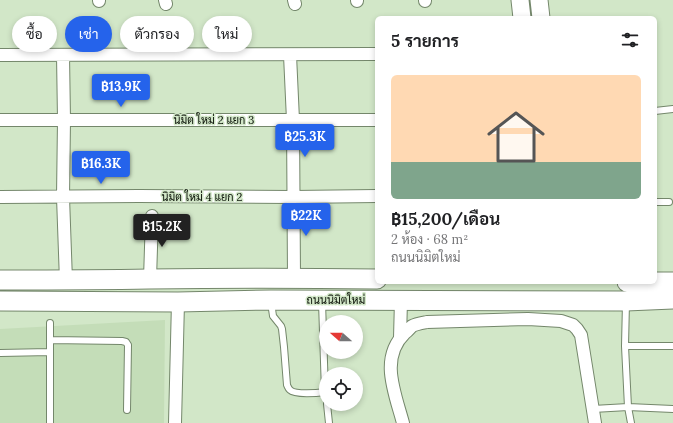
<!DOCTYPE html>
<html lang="th">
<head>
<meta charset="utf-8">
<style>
  :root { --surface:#fff; --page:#f2f2f2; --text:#202124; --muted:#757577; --line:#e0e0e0; --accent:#2563eb }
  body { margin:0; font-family:Lora,Sarabun,serif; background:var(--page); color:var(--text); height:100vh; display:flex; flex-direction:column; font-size:15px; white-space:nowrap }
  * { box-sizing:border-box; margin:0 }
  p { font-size:13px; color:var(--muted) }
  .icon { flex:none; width:22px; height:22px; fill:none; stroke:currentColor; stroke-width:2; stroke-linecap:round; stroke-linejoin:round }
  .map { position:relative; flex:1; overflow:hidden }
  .sheet { position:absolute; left:375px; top:16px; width:282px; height:268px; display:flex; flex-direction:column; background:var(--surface); border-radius:6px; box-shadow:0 2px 6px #0003 }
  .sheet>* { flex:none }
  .hud { position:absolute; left:12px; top:16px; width:303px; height:36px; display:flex; gap:8px }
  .needle { width:26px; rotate:291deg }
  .buttons { position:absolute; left:319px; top:315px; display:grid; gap:8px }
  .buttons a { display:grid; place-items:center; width:44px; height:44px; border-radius:50%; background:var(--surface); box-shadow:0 2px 6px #0003; font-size:20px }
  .price { position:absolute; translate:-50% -34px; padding:0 9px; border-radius:4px; background:var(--accent); color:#fff; font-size:13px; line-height:26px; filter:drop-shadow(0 1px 2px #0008) }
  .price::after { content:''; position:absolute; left:50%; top:24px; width:12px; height:9px; margin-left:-6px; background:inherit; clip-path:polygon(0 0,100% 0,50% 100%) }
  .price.current { background:#222; color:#fff }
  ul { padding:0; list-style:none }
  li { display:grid; align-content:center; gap:8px; height:212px; padding:0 16px }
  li+li { border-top:1px solid var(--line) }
  li span { display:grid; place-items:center; height:124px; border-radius:6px; color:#555 }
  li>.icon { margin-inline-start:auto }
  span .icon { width:72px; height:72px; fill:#fffc; stroke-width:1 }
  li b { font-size:17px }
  h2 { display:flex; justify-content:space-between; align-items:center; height:48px; padding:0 16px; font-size:17px }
  .chip { padding:0 14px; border-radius:18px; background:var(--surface); box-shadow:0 2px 6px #0003; font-size:14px; line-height:36px }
  .chip.current { background:var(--accent); color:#fff }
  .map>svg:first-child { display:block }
</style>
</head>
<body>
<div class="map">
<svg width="673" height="423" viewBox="0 0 673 423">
  <rect width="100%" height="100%" fill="#d2e7c8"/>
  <path fill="#c4ddb8" d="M165,320L164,423H0V329Z"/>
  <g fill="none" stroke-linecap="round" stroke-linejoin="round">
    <g stroke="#74876b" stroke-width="8">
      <path id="lane" d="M655,111L673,109
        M655,202H669
        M271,302L273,316L281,326L282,329L284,347L287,385C288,387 288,388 290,390C295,395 318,393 325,392L322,302
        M50,323V423
        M50,340L122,341L126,342L128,345L127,410
        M625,346H673
        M0,353L50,352
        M327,404L329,423
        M593,409L628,407L625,346L626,302
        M631,423L628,407L673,409"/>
    </g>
    <g stroke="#74876b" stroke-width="14">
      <path id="street" d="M99,0V1
        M165,0L166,4
        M294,0L295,4
        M357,0V1
        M425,0V1
        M0,55L377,54
        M63,55L64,120L63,197L66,281
        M290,55L293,120L294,278
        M0,120H377
        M0,197L139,196L293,197L377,196
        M150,279L152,216
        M400,338L401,300
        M175,423L178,302
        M403,423C395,393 379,358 405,333C408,331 410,328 412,326C416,324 422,323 427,322L528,319L561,321L573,325L577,329L581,335L595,423"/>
    </g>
    <g stroke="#74876b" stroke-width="19">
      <path id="secondary" d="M520,0L522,18
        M539,0L541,18"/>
    </g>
    <g stroke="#74876b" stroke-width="21">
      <path id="primary" d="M0,280C50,280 99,280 149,279C225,278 301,278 377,279
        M627,282H673
        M0,301L178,302L271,300L626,301L673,299"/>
    </g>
    <use href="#lane" stroke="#fff" stroke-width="6"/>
    <use href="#street" stroke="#fff" stroke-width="12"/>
    <use href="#secondary" stroke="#fff" stroke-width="17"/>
    <use href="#primary" stroke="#fff" stroke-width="19"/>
  </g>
  <g text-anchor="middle" stroke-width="3" stroke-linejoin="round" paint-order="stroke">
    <g font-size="11" fill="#0c1309" stroke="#d2e7c8">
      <text x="214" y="124">นิมิต ใหม่ 2 แยก 3</text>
      <text x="202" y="201">นิมิต ใหม่ 4 แยก 2</text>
      <text x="336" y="304">ถนนนิมิตใหม่</text>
    </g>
  </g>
</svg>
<div class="buttons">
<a><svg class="needle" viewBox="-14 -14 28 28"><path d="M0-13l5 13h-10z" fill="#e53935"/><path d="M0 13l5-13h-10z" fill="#757577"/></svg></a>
<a><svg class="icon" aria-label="locate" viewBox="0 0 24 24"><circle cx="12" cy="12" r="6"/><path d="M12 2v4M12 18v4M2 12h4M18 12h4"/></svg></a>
</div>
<b class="price" style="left:121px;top:108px">฿13.9K</b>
<b class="price" style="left:305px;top:158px">฿25.3K</b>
<b class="price" style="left:101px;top:185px">฿16.3K</b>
<b class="price" style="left:306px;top:237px">฿22K</b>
<b class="price current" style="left:162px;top:248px">฿15.2K</b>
<div class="hud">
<a class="chip">ซื้อ</a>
<a class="chip current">เช่า</a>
<a class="chip">ตัวกรอง</a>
<a class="chip">ใหม่</a>
</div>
<section class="sheet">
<h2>5 รายการ<svg class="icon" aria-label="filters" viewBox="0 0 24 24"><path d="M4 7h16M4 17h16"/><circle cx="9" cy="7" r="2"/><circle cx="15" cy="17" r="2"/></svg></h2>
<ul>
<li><span style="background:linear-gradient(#ffd9b3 70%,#7fa58c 0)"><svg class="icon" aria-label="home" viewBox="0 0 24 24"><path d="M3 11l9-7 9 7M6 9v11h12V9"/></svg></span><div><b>฿15,200/เดือน</b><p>2 ห้อง · 68 m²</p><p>ถนนนิมิตใหม่</p></div></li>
</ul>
</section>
</div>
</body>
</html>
